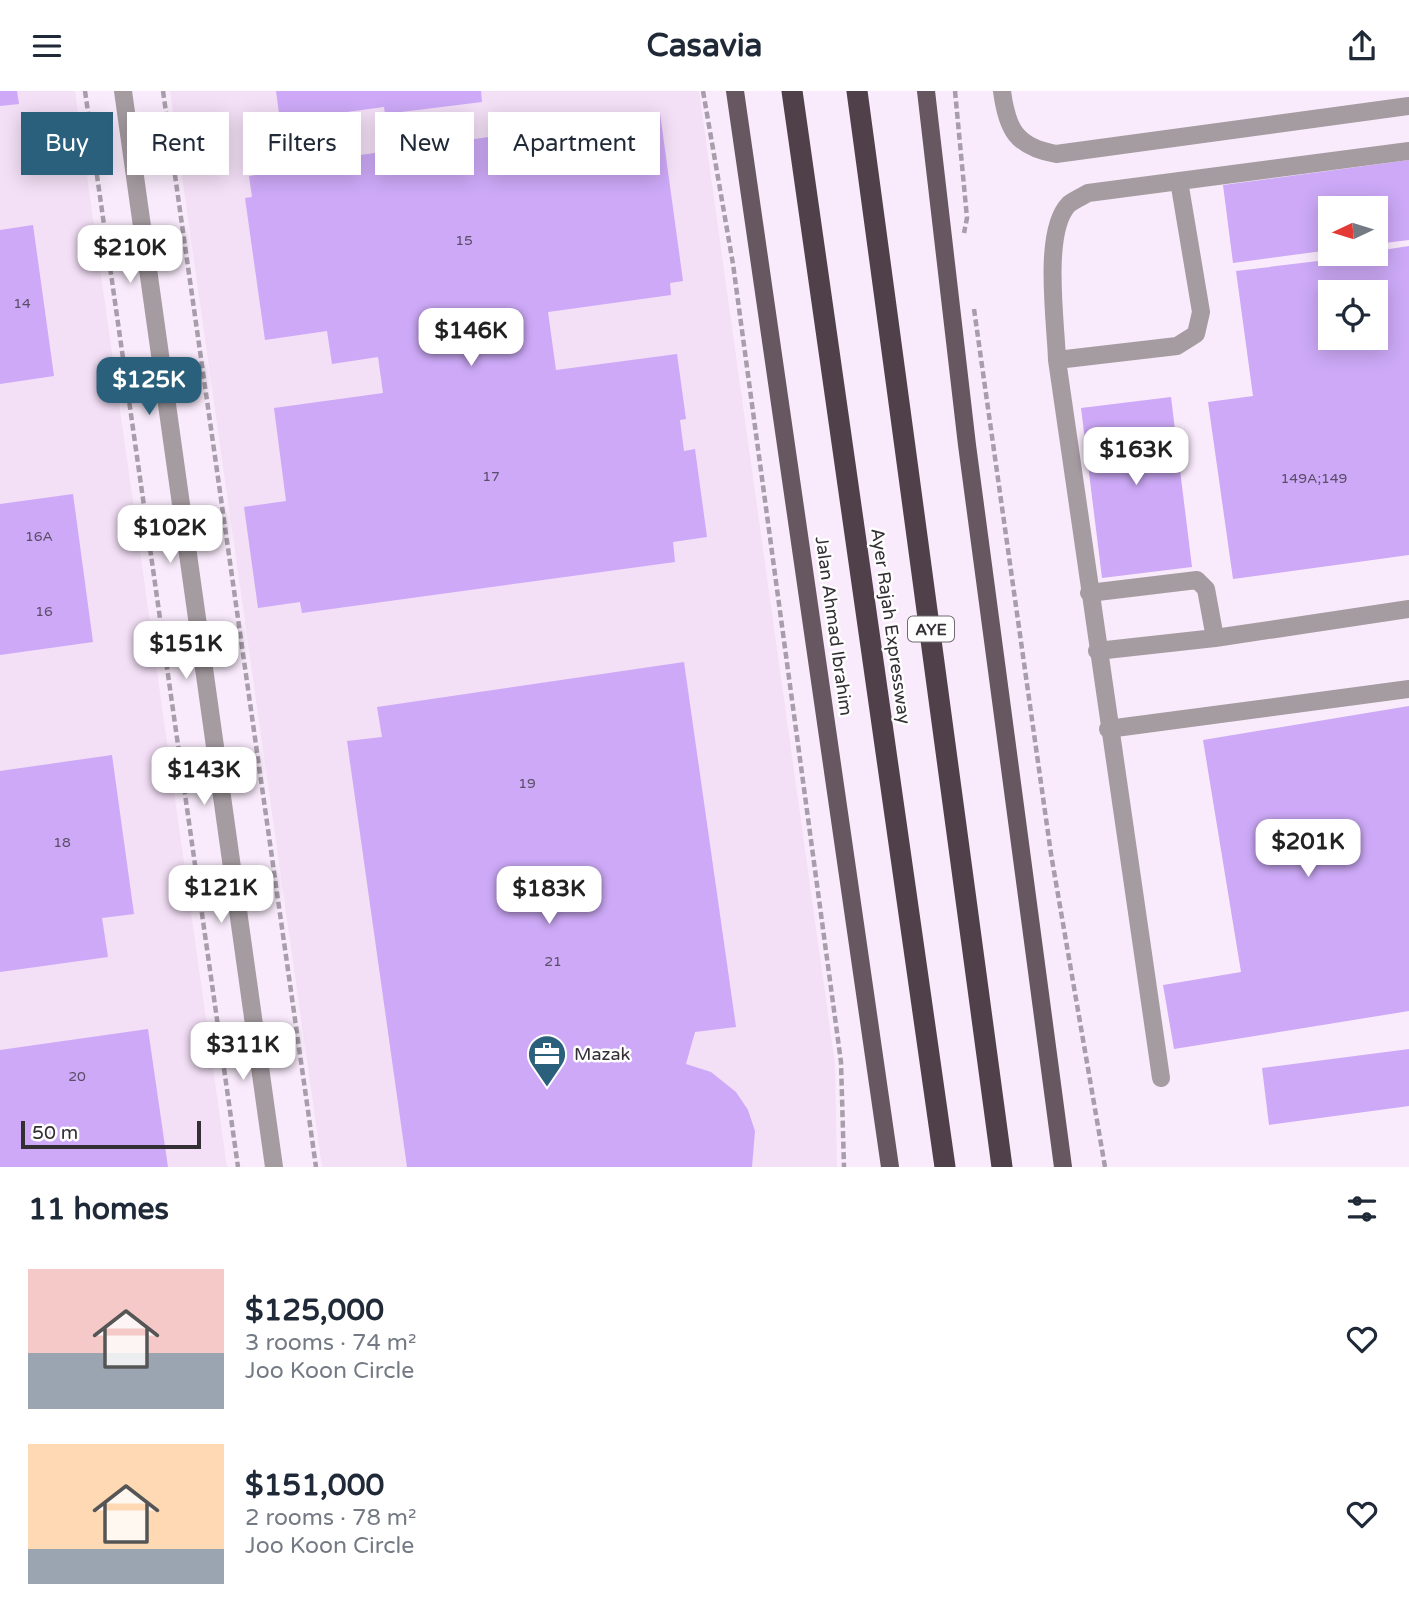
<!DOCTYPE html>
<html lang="en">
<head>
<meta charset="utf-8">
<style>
  :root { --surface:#fff; --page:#f2f2f3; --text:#1f2937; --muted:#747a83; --accent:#2a607b }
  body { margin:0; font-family:"Varela Round",sans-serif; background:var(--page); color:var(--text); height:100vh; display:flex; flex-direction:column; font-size:26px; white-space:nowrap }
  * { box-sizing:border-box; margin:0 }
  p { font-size:23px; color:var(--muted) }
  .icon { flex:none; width:38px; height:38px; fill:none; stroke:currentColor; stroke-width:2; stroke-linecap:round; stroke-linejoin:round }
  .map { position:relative; height:1076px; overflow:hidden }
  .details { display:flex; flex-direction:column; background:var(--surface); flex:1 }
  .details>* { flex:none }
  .hud { position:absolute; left:21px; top:21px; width:700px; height:63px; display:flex; gap:14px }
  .needle { width:46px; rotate:266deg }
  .fabs { position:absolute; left:1318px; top:105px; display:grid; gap:14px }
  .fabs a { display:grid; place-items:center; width:70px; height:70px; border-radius:0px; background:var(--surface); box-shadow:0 4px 18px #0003; font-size:35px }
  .scale { position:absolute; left:21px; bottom:18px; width:180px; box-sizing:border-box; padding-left:7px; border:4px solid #342e35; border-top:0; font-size:19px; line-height:24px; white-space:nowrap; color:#342e35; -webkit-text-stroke:5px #fefefe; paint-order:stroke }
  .price { position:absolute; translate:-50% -60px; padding:0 16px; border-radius:14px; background:#fff; color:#222; font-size:23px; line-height:46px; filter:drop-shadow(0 2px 4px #0008) }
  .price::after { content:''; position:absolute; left:50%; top:42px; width:21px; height:16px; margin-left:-10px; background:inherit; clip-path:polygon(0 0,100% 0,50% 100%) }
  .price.current { background:var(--accent); color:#fff }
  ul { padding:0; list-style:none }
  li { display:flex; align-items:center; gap:21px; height:175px; padding:0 28px }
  li span { display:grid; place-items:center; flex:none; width:196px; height:140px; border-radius:0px; color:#555 }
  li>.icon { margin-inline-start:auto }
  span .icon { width:84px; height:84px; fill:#fffc; stroke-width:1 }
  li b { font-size:30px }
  h2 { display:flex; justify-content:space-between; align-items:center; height:84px; padding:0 28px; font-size:30px }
  .chip { padding:0 24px; border-radius:0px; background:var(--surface); box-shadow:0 4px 18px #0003; font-size:24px; line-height:63px }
  .chip.current { background:var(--accent); color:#fff }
  header { display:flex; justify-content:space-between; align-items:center; height:91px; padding:0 28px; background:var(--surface); font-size:32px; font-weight:700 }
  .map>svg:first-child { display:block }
</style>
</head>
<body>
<header><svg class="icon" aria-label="menu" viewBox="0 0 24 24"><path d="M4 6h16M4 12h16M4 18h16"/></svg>Casavia<svg class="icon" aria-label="share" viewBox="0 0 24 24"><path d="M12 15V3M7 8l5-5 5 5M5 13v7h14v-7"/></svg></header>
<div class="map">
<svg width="1409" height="1076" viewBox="0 0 1409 1076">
  <rect width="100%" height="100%" fill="#faebfc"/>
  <path fill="#f3dff6" d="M0,0H75L227,1076H0Z
    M170,0H699L835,973L837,1076H322Z"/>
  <path fill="#cda9f7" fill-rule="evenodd" d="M0,0H17L19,13L0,15Z
    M276,0H481L482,11L385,23L384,16L280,30Z
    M660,22L683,190L670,192L671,204L548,221L556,279L677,263L686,328L680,329L684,360L695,358L707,446L673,451L675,471L302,522L300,511L258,517L244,416L286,410L274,317L383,302L378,266L332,273L327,240L265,249L245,107L252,106L249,85L347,71L346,66Z
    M1409,69V149L1376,153V117H1330V159L1233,172L1223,94Z
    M33,134L54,285L0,293V139Z
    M1409,155V464L1233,488L1208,311L1253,305L1236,180L1376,163V160ZM1330,201H1376V247H1330Z
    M1171,306L1192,476L1102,487L1081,317Z
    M73,403L93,551L0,564V413Z
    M684,571L736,936L695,941L686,973L711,981L736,1001L748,1019L755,1040L752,1076H407L347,650L382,646L377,616Z
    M1409,615V920L1174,958L1163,894L1241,881L1203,649Z
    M112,664L134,823L102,827L108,866L0,881V680Z
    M148,938L168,1076H0V959Z
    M1409,958V1015L1269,1034L1262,977Z"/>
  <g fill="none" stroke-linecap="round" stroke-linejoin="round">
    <path stroke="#a89daa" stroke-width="4.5" stroke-dasharray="7 3.5" stroke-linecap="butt" d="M85,0L238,1076
      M163,0L316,1076
      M703,0L733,173L841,971L844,1076
      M955,0L967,127L964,142
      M974,218L1051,763L1105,1076"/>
    <path stroke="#a59ca1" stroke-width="18" d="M123,0L274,1076
      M1002,0C1007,38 1016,56 1056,63L1409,15
      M1057,269L1177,255L1196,243L1201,221L1179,90
      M1089,502L1197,489L1206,498L1215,547
      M1097,560L1215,547L1409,518
      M1108,638L1409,598
      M1161,987L1057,269C1056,232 1042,140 1069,113C1074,109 1083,105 1088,102L1409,60"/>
    <path stroke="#665760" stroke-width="18" d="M735,0L890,1076
      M926,0L967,354L1063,1076"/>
    <path stroke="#50404a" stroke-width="21" d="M792,0L945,1076
      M857,0L1002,1076"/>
  </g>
  <defs>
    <g id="office-pin" transform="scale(2.0125)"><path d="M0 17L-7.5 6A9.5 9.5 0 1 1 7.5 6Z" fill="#2a607b" stroke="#fefefe"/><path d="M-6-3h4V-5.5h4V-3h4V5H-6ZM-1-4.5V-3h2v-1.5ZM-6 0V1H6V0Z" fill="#fff"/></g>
  </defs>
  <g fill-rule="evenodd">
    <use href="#office-pin" x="547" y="963"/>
  </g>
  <g text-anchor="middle" stroke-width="5" stroke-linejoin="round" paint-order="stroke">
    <g font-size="14" fill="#5a4d66">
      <text x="464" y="154">15</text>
      <text x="22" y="217">14</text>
      <text x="491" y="390">17</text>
      <text x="1314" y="392">149A;149</text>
      <text x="39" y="450">16A</text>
      <text x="44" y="525">16</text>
      <text x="527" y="697">19</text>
      <text x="62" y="756">18</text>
      <text x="553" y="875">21</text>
      <text x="77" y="990">20</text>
    </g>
    <rect fill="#fefefe" stroke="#716c71" stroke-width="2" x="908" y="525.5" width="46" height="25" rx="5"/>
    <g font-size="16" font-weight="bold" fill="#342e35">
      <text x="931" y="544">AYE</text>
    </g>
    <g font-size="18" fill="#342e35" stroke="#fefefe">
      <text transform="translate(834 535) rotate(82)" y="6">Jalan Ahmad Ibrahim</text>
      <text transform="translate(891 535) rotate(82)" y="6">Ayer Rajah Expressway</text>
    </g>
    <g font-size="18" fill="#342e35" stroke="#fefefe" text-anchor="start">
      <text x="574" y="969">Mazak</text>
    </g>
  </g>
</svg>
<div class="fabs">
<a><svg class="needle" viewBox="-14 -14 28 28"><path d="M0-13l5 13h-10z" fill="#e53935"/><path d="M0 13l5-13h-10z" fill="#747a83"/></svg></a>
<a><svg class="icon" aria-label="locate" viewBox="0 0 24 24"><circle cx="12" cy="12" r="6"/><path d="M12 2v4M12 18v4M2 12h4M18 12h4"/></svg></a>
</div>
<div class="scale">50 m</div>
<b class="price" style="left:130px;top:194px">$210K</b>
<b class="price" style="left:471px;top:277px">$146K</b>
<b class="price current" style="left:149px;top:326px">$125K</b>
<b class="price" style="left:1136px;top:396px">$163K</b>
<b class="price" style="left:170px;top:474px">$102K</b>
<b class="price" style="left:186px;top:590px">$151K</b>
<b class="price" style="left:204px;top:716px">$143K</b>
<b class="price" style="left:1308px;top:788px">$201K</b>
<b class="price" style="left:221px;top:834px">$121K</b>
<b class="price" style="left:549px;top:835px">$183K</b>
<b class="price" style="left:243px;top:991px">$311K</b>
<div class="hud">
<a class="chip current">Buy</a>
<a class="chip">Rent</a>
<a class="chip">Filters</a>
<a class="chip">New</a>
<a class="chip">Apartment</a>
</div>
</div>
<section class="details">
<h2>11 homes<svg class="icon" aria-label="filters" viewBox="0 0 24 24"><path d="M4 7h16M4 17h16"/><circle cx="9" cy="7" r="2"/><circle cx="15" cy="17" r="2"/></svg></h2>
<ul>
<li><span style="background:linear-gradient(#f6c9c9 60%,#9aa5b1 0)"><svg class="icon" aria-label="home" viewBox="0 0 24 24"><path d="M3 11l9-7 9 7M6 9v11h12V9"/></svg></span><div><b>$125,000</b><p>3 rooms · 74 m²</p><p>Joo Koon Circle</p></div><svg class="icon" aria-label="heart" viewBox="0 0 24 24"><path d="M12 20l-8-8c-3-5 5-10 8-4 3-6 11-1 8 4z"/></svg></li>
<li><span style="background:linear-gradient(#ffd9b3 75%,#9aa5b1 0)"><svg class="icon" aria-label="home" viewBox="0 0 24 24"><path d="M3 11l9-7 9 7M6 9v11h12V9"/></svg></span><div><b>$151,000</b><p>2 rooms · 78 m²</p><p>Joo Koon Circle</p></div><svg class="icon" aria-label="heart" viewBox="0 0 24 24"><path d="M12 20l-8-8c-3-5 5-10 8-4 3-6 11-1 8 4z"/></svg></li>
</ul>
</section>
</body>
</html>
